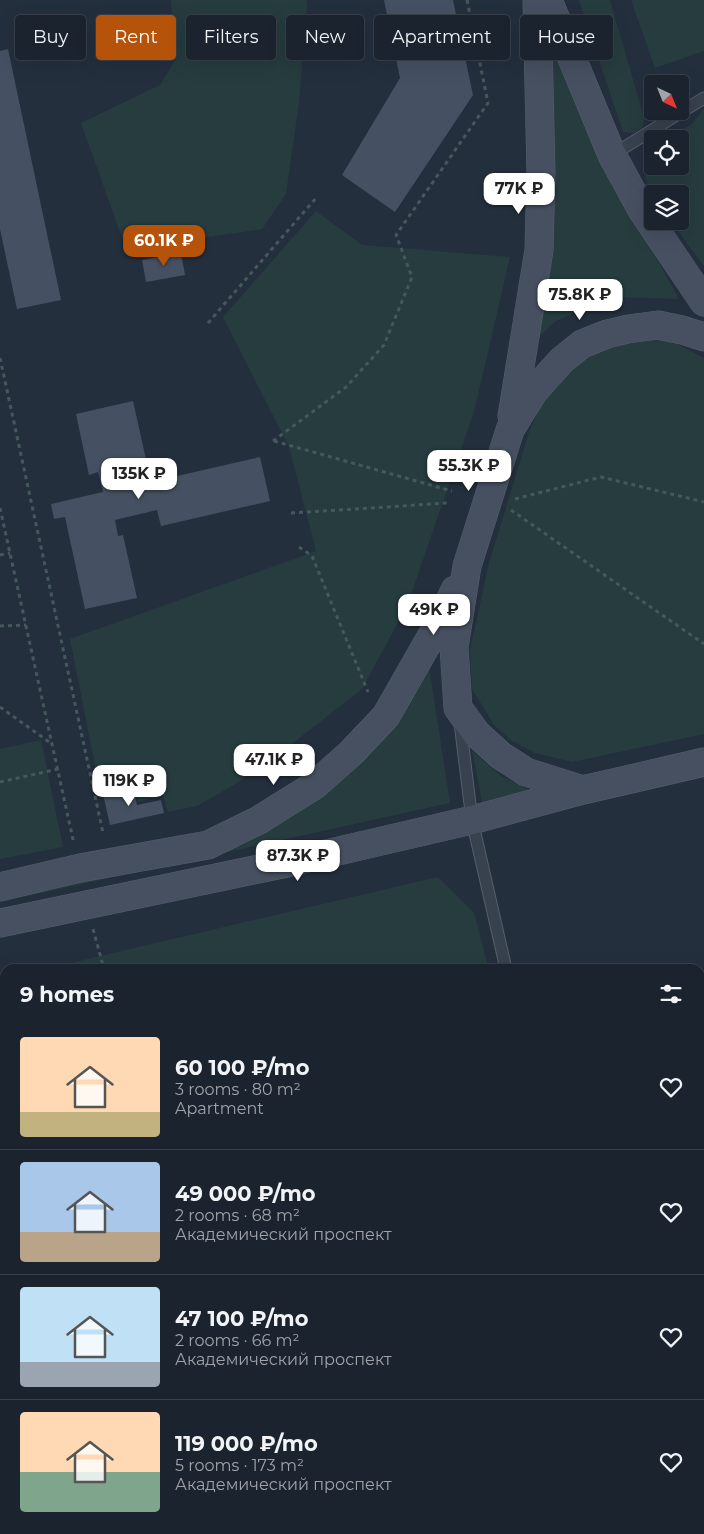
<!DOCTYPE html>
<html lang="en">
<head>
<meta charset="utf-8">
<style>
  :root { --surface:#1b232e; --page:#242b36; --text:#f1f3f6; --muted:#a0a4aa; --line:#39404a; --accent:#b45309 }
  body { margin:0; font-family:Montserrat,sans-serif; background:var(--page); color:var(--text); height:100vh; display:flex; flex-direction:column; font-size:19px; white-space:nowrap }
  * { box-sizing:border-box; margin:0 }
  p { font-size:16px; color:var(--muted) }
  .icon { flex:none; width:28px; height:28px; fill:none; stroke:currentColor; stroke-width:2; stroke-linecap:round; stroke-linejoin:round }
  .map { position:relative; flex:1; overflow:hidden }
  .side { position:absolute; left:0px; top:964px; width:705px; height:571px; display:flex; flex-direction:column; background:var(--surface); border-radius:15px 15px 0 0; box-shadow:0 5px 20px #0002,0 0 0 1px var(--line) }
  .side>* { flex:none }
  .guide { position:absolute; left:15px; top:15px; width:675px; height:45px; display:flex; gap:10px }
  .needle { width:32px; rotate:137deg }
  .fabs { position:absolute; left:644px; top:75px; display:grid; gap:10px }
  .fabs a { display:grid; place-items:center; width:45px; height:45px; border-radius:5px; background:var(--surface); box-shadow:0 5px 20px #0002,0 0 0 1px var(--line); font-size:25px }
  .price { position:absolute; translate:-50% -42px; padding:0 11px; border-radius:10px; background:#fff; color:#222; font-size:16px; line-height:32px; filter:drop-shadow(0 1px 2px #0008) }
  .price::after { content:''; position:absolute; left:50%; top:30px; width:15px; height:11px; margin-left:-8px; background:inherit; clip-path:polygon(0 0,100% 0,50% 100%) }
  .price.current { background:var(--accent); color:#fff }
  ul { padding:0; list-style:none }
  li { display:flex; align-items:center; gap:15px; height:125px; padding:0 20px }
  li+li { border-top:1px solid var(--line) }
  li span { display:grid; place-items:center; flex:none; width:140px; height:100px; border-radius:5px; color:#555 }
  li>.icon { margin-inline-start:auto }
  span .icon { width:60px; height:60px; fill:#fffc; stroke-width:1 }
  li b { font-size:21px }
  h2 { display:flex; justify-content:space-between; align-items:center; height:60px; padding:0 20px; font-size:21px }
  .pill { padding:0 18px; border-radius:5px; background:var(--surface); box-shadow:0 5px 20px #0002,0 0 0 1px var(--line); font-size:18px; line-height:45px }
  .pill.current { background:var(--accent); color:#fff }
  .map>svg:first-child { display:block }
</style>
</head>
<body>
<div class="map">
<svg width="704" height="1534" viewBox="0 0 704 1534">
  <rect width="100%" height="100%" fill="#242f3e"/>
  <path fill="#263c3f" d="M171,0H306L307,5L299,103L286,194L262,229L126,249L81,123L160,85L176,59Z
    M579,0H610L644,117L643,127L634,133L623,132Z
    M631,0H704V51L655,68Z
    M549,41L602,160L679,299L610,297L556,321L527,347Z
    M704,108V266L685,241L672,221H680V194H655L645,178L648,160L652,154V166H680V139H668L693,123Z
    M316,211L362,245L510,257L474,412L407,606L362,689L288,747L234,785L197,806L168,812L163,796L138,802L134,784L100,791L70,639L316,551L289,447L223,317Z
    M653,336L675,343L704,358V734L572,762L535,753L512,741L494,725L472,689L470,650L489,563L529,432L545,396L589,352Z
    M427,654L450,803L0,902V895L291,805Z
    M41,740L63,847L0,859V749Z
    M472,751L501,776L529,790L482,802Z
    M438,877L474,913L489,969H45Z
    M5,979V1448L0,1442V980Z
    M704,987V1181L700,1173V993Z
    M35,1530H182L185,1534H36Z
    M423,1530H504L500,1534H427Z"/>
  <path fill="#455162" d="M384,0H453L473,95L395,212L342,175L400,78Z
    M8,49L61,300L17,309L0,229V51Z
    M181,253L185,275L146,282L142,260Z
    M133,401L151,482L260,457L270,501L161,526L157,510L115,520L118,536L123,535L137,598L85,609L65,517L54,519L51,504L103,492L98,472L89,475L76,414Z
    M133,788L137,805L161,800L164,813L110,825L103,794Z
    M700,1265L704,1269V1367L700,1363Z
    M700,1423L702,1425L704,1423V1503L700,1507Z
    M261,1530H376L380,1534H265Z
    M558,1530H675L671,1534H554Z"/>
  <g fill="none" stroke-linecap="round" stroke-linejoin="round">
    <g stroke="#565f6c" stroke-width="13">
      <path id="lane" d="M612,155L704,98
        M460,723L472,820L506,969
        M700,1203L704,1207
        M0,1491L5,1487
        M199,1530L203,1534"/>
    </g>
    <g stroke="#565f6c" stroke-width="29">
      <path id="secondary" d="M548,0L612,155L642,210L704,302
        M512,416L539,250L541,173L537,0
        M583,790L526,772L500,755L477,734L458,708L454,647L467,566L510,430L534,391L562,360L582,344L607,334L628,329L658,325L682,330L704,337
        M0,887L80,868L208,845L259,820L315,785L351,753L386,716L439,623L455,590
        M0,923L287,863L472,820L583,790L704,762"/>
    </g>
    <path stroke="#44595c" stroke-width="3" stroke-dasharray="4 4" stroke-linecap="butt" d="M208,323L316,198
      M0,358L103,833
      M273,441L346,387L384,345L412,277L396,235L488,103L467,0
      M274,441L452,491
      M515,499L601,477L704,502
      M0,508L74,844
      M511,510L704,644
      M291,513L448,503
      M299,547L312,556L368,692
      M0,555L10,553
      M0,626L26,625
      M0,707L52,744
      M0,782L58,769
      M93,929L104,969
      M0,1010L5,1009
      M0,1094L5,1089"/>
    <use href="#lane" stroke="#38414e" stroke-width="11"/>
    <use href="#secondary" stroke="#465061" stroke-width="28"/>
  </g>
</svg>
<div class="fabs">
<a><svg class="needle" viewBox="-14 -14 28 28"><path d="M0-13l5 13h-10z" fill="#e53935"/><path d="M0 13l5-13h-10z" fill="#a0a4aa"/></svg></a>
<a><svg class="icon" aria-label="locate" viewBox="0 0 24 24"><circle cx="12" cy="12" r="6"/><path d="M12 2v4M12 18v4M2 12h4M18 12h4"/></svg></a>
<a><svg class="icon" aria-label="layers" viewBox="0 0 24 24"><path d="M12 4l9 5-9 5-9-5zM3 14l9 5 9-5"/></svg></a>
</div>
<b class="price" style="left:519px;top:215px">77K ₽</b>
<b class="price current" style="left:164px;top:267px">60.1K ₽</b>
<b class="price" style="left:580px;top:321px">75.8K ₽</b>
<b class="price" style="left:469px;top:492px">55.3K ₽</b>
<b class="price" style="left:139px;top:500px">135K ₽</b>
<b class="price" style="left:434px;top:636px">49K ₽</b>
<b class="price" style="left:274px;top:786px">47.1K ₽</b>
<b class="price" style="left:129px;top:807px">119K ₽</b>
<b class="price" style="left:298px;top:882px">87.3K ₽</b>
<div class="guide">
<a class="pill">Buy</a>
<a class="pill current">Rent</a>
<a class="pill">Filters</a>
<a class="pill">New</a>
<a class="pill">Apartment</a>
<a class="pill">House</a>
</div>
<section class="side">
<h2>9 homes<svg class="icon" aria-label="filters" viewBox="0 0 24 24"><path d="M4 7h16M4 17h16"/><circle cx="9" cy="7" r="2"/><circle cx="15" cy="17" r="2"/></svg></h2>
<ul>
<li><span style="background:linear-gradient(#ffd9b3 75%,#c2b280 0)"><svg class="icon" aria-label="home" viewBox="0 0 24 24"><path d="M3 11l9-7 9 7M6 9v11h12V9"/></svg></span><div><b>60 100 ₽/mo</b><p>3 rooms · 80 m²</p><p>Apartment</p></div><svg class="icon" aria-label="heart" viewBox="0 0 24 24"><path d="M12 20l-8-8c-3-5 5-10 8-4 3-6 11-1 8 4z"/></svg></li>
<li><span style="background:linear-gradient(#a9c7e8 70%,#b9a48a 0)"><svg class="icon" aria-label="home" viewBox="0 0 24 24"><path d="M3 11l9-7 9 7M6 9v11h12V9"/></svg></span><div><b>49 000 ₽/mo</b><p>2 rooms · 68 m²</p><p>Академический проспект</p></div><svg class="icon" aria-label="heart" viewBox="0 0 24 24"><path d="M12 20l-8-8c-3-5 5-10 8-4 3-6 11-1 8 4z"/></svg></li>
<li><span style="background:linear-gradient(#bfe0f5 75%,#9aa5b1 0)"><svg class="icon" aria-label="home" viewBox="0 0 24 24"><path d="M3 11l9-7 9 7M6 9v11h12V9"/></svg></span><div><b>47 100 ₽/mo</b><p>2 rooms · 66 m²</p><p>Академический проспект</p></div><svg class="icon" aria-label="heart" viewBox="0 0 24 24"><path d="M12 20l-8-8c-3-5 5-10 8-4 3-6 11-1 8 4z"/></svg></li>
<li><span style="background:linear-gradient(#ffd9b3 60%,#7fa58c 0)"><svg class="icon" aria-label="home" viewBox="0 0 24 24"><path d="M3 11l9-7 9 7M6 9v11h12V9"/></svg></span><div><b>119 000 ₽/mo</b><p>5 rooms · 173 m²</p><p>Академический проспект</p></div><svg class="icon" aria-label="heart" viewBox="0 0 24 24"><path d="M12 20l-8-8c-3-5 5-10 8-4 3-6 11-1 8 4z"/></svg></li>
</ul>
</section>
</div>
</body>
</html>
